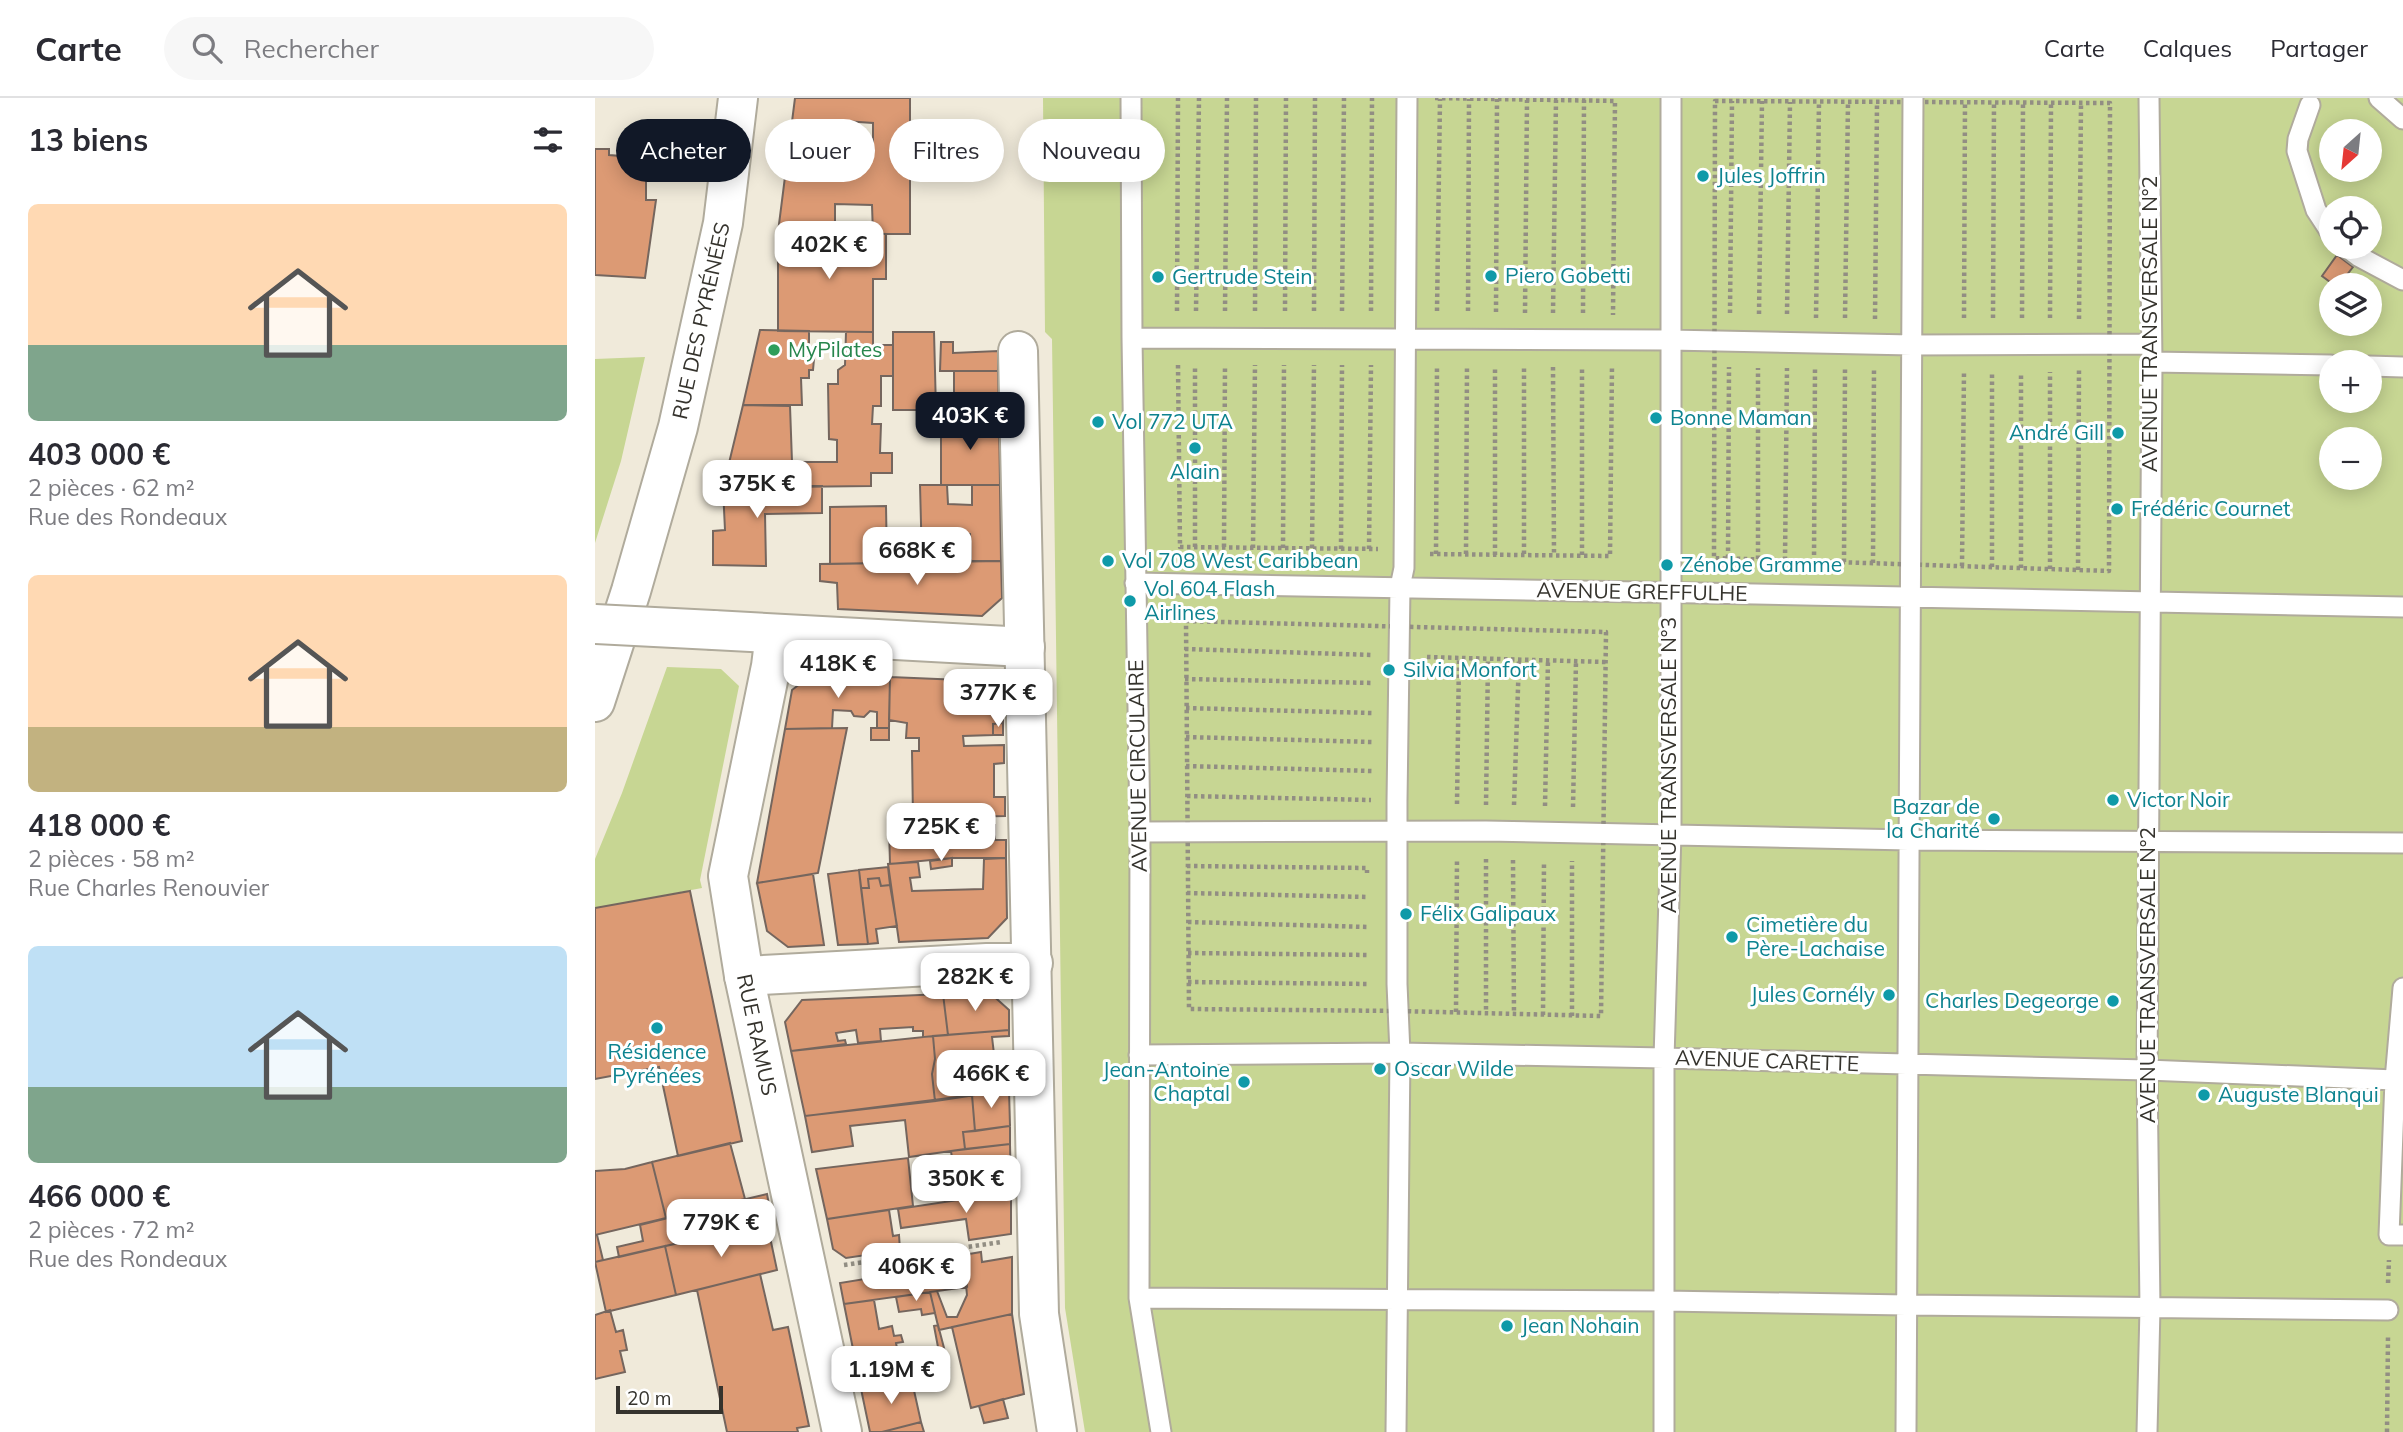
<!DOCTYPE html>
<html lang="fr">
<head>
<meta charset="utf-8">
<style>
  :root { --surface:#fff; --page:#f7f7f7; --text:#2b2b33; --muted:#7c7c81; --line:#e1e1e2; --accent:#111827 }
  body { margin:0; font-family:Mulish,sans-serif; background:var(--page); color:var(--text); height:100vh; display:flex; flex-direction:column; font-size:26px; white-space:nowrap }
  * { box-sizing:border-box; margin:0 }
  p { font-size:23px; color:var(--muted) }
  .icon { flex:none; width:38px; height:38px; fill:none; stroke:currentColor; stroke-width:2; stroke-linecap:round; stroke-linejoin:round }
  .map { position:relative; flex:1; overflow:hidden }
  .panel { display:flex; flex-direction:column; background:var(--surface); width:595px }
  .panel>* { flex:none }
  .hud { position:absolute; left:21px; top:21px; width:665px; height:63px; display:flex; gap:14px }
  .needle { width:46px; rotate:207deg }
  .controls { position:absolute; left:1724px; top:21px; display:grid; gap:14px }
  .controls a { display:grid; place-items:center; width:63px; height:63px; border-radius:50%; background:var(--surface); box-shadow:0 4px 18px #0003; font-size:35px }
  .scale { position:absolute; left:21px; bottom:18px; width:107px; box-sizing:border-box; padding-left:7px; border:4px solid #35332d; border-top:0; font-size:19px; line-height:24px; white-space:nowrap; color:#35332d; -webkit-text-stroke:5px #fff; paint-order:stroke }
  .price { position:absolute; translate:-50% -60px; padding:0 16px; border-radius:14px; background:#fff; color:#222; font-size:23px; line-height:46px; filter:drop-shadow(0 2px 4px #0008) }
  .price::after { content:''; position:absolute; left:50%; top:42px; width:21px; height:16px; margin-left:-10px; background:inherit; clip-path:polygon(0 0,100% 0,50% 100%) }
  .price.on { background:var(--accent); color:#fff }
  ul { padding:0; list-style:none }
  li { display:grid; align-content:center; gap:14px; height:371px; padding:0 28px }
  li span { display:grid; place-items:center; height:217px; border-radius:10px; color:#555 }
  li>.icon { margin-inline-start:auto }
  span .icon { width:126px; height:126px; fill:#fffc; stroke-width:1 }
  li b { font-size:30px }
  h2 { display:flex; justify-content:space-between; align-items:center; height:84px; padding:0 28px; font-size:30px }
  .pill { padding:0 24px; border-radius:32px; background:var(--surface); box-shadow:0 4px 18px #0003; font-size:24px; line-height:63px }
  .pill.on { background:var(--accent); color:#fff }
  header { display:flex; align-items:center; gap:42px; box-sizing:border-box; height:98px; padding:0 35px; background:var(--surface); border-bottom:2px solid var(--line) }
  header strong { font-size:33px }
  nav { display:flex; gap:38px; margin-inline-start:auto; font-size:24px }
  .search { width:490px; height:63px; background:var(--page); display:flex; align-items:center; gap:18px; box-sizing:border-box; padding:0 24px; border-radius:38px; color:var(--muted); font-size:26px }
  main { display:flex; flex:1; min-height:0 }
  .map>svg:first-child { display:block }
</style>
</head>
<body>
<header>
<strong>Carte</strong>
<div class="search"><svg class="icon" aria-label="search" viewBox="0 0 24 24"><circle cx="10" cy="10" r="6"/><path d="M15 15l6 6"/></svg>Rechercher</div>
<nav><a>Carte</a><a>Calques</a><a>Partager</a></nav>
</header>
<main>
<section class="panel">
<h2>13 biens<svg class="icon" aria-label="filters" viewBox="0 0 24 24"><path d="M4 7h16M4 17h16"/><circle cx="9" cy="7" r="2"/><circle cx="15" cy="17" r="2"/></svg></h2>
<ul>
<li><span style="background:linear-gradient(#ffd9b3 65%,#7fa58c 0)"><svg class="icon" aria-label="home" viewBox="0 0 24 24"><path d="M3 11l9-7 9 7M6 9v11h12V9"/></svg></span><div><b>403 000 €</b><p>2 pièces · 62 m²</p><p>Rue des Rondeaux</p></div></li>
<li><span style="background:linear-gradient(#ffd9b3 70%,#c2b280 0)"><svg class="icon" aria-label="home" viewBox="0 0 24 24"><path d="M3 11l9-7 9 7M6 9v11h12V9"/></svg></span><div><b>418 000 €</b><p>2 pièces · 58 m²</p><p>Rue Charles Renouvier</p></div></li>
<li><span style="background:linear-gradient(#bfe0f5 65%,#7fa58c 0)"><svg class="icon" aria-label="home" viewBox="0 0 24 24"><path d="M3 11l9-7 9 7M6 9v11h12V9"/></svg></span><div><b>466 000 €</b><p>2 pièces · 72 m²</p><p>Rue des Rondeaux</p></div></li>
</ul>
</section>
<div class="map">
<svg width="1808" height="1334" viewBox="0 0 1808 1334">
  <rect width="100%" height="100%" fill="#f0eada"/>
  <path fill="#c7d693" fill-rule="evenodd" d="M448,0H1808V1334H490L470,1210L457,241L450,234ZM1736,33H1774V72H1736ZM1736,110H1774V149H1736ZM1736,187H1774V226H1736ZM1736,264H1774V303H1736ZM1736,341H1774V380H1736Z
    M50,259L26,363L0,445V261Z
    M72,569L126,571L144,588L105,782L107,790L0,810V761L27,695Z"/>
  <path fill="#dc9a74" stroke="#75665e" stroke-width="2" fill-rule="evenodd" d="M200,0H315V136H278L277,107L240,106V135L183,134ZM249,23L278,25V59L272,66L251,64L248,59Z
    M0,51H14V57L51,60V102H61L50,180L0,177Z
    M183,134L291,136V181H278V234L183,233Z
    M1742,157L1758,169L1744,187H1739L1727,178Z
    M165,232L214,233V261H219L218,272H214V280H206L207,307H148Z
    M251,234H278V247H298V278H286V308H278L277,326H286L285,355H297V375H276V388L189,389V377H174L173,380L165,381L164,389L128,390L148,307L195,308L197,364H242V342L234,341L233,286H243V272L250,267Z
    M298,234H339L341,312H298Z
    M346,244H358V255L403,253V273H345Z
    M359,273H403L404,313H359Z
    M346,320H404L405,387H346Z
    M325,387H352L353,406L377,407V387H405L406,463H376L375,436H358V463L327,464Z
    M227,388V415L170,416L171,468L118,467V433L130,432L128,390Z
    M291,408L292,465L235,466V409Z
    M406,463L407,500L387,518L243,511L242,485L225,483V466Z
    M219,575L295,579L294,630H282V614L275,613L269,619L259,618L256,613L238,612L237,630L190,631L197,592Z
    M295,579L389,583V604H408V625L398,626V637L368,638L369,648L409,647V665L399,666V699H410V718L318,720L317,653H324V640H311L312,625L294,622Z
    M408,625V637H398V626Z
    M252,630L223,775L162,785L190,631Z
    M276,630H294V642H276Z
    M373,718V727L350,728V719Z
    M330,719V728H318V720Z
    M400,727V742H411V760H357L295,766L294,729Z
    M357,760V768L336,771L335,763Z
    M411,760L412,820L393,840L304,844L293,766L323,764L325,779L315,780L317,793L388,791L389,761Z
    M293,769L295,787L286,788L284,780L273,781L274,790H266L264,772Z
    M264,772L273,846L243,847L233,776Z
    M218,776L229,847L193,849L172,833L162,785Z
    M284,780L286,788L295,787L302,828L281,831L283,845L273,846L266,790H274L273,781Z
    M95,793L147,1043L83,1058L64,969L0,981V810Z
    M394,894L414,912V932L353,937L348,896Z
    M348,896L353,937L328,939V933H318V929L285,931L286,943L263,945L261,932L241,935L243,943L250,942L251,946L196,953L190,924L207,902Z
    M414,932V938L397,939L402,981H415L414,992L340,1003L337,976L340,961L338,938Z
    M338,938L340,961L337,976L340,1003L210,1018L196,953Z
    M414,992L415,1028L380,1033L377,997Z
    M377,997L380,1033L368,1034L370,1051L314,1059L310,1022L255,1028L258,1048L217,1054L210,1018Z
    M415,1028V1046L370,1051L368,1034Z
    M135,1045L150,1101L71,1120L57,1064Z
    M415,1046L416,1094L363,1102L356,1053Z
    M313,1060L318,1108L232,1121L221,1071Z
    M57,1064L71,1120L0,1137V1073L30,1071Z
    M416,1094V1136L374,1142L371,1121L306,1130L303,1111Z
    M172,1096L177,1123L24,1159L22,1149L48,1143L45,1127L93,1115L97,1130L117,1125L118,1129L125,1127L124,1122L138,1119L134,1105Z
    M294,1112L298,1138L304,1137L305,1152L251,1160L238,1151L232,1121Z
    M172,1125L182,1172L81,1197L70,1148Z
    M0,1137H2L8,1162L0,1164Z
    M70,1148L81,1197L11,1214L0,1164Z
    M386,1154L387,1164L417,1159V1216L344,1232L335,1194L342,1193L352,1219H362L372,1197L368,1157Z
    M368,1157L372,1189L249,1206L245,1185L350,1168V1165Z
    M165,1176L178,1232L193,1229L214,1328L202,1330L203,1334H132L102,1192Z
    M335,1194L340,1215L327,1217L326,1211L304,1214L301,1199Z
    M279,1202L284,1231L297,1228L299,1238L306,1237L308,1244L301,1245L302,1250L289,1254L295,1284L266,1291L249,1206Z
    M15,1212L21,1234L28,1232L32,1252L25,1253L30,1274L0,1281V1217Z
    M417,1216L429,1296L376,1310L357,1229Z
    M343,1227L354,1269L313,1279L308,1257L343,1249L339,1228Z
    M316,1279L326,1324L287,1334H275L266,1291Z
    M408,1301L413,1320L389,1325L384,1308Z
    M326,1324L329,1334H287Z"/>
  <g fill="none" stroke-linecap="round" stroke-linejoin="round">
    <g stroke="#b0ab9c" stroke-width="23">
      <path id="service" d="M536,0L537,240L545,734L544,1200L566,1334
        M1784,0L1808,21
        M1715,7L1703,41L1702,53L1721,112L1736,135
        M1751,149L1763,158L1808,182
        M537,240L1075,242L1317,247L1556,246
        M1557,264L1736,267
        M1774,268L1808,269
        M540,485C963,491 1385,501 1808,509
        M545,734L891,733L1314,742L1808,745
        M1808,890L1800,982L1794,1137H1808
        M544,957L805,955L1069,960L1552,972L1800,982
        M544,1200L1070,1203L1311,1207L1793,1212
        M801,1334L805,955L802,886V703L805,489L809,470L812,0
        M1069,1334V960L1076,736V0
        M1311,1334L1318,0
        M1552,1334L1555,1210L1552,972L1557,264L1554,0"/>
    </g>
    <g stroke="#b0ab9c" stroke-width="42">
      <g id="minor">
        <path d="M423,253L444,1216L462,1334"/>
        <path d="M118,532L430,549"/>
        <path id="s1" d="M180,536L176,568L133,778L149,878L247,1334"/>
        <path d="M149,878L392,865H438"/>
      </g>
    </g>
    <g stroke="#b0ab9c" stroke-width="42">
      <g id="secondary">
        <path id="s2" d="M0,604L36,493L83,329L128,125L143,0"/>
      </g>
    </g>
    <path stroke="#928e83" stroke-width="4.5" stroke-dasharray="3.5 3.5" stroke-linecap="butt" d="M840,0L1020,3L1018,217
      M1120,3L1515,5L1514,473L1119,460Z
      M582,213L583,0
      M601,213L604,0
      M630,213L632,0
      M660,213L661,0
      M690,213L691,0
      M719,213L720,0
      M747,213L749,0
      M776,213L777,0
      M842,213L845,1
      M873,213L874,1
      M901,214L902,1
      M930,215L932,2
      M958,215L961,2
      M988,215L989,2
      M1135,215L1137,3
      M1164,216L1167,3
      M1192,216L1195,4
      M1221,220L1224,3
      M1250,220L1253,4
      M1369,220L1370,4
      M1398,220L1399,4
      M1427,220L1428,4
      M1455,220L1456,4
      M1280,221L1282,5
      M1484,221L1486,5
      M583,267L585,449L783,451
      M958,269L959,457
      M347,316H388
      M600,449V267
      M629,449L630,267
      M658,450L660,267
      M688,450L689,267
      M717,450L719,267
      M746,451L747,267
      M774,451L776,267
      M835,456L1015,458L1017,267
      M841,456L842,267
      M871,456L872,268
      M929,456V269
      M900,457V268
      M987,457V269
      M1133,460L1134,269
      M1163,461V270
      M1190,462L1192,270
      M1219,464L1220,270
      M1249,464L1250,271
      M1278,465L1279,271
      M1367,468L1369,274
      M1397,469V274
      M1426,470V274
      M1455,471V274
      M1483,472L1484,271
      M591,523L1011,534L1006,918L803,913L594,911Z
      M590,551L778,557
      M832,559L1011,564
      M590,581L778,585
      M591,610L777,615
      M591,639L777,644
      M591,668L777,673
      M592,698L776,702
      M862,706L864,559
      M891,707L893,560
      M919,707L924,561
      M950,708L953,562
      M978,709L981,563
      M891,761V915
      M918,762L919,916
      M592,768L772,770V775
      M592,795L773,799
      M593,824L774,829
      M593,855L774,857
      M593,884L774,886
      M861,914L862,760
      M948,917L949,763
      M977,918V763
      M249,1167L407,1144
      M1793,1185L1794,1162
      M1792,1334L1793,1239"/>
    <use href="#service" stroke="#fff" stroke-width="19"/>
    <use href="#minor" stroke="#fff" stroke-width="38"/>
    <use href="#secondary" stroke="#fff" stroke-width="38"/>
    <g stroke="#b0ab9c" stroke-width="42" stroke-linecap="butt">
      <path id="minor-bridge" d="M0,526L118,532"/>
    </g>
    <use href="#minor-bridge" stroke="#fff" stroke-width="38"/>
  </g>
  <g fill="#0f9aa8" stroke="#fff" stroke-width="2.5">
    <circle cx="1108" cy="78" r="7"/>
    <circle cx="896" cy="178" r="7"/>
    <circle cx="563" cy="179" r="7"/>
    <circle cx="1061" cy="320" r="7"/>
    <circle cx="503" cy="324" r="7"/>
    <circle cx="1523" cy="335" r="7"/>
    <circle cx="600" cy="350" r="7"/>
    <circle cx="1522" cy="411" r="7"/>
    <circle cx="513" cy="463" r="7"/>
    <circle cx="1072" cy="467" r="7"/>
    <circle cx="535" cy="503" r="7"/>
    <circle cx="794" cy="572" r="7"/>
    <circle cx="1518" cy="702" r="7"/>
    <circle cx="1399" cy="721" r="7"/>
    <circle cx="811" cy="816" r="7"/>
    <circle cx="1137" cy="839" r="7"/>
    <circle cx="1294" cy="897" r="7"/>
    <circle cx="1518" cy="903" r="7"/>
    <circle cx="62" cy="930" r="7"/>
    <circle cx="785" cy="971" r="7"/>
    <circle cx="649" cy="984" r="7"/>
    <circle cx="1609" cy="997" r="7"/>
    <circle cx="912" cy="1228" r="7"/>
  </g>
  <circle fill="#2e9e5b" stroke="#fff" stroke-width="2.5" cx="179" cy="252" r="7"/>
  <g text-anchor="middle" stroke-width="6" stroke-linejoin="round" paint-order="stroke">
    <g font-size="21" fill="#0d838f" stroke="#fff" text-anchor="start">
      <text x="1122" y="85">Jules Joffrin</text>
      <text x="910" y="185">Piero Gobetti</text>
      <text x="577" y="186">Gertrude Stein</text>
      <text x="1075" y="327">Bonne Maman</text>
      <text x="517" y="331">Vol 772 UTA</text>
      <text x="1509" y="342" text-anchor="end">André Gill</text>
      <text x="600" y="381" text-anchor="middle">Alain</text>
      <text x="1536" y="418">Frédéric Cournet</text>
      <text x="527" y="470">Vol 708 West Caribbean</text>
      <text x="1086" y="474">Zénobe Gramme</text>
      <text x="549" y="498">Vol 604 Flash<tspan x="549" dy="24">Airlines</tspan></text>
      <text x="808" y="579">Silvia Monfort</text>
      <text x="1532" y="709">Victor Noir</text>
      <text x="1385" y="716" text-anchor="end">Bazar de<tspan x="1385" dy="24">la Charité</tspan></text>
      <text x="825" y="823">Félix Galipaux</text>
      <text x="1151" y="834">Cimetière du<tspan x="1151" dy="24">Père-Lachaise</tspan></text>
      <text x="1280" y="904" text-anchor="end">Jules Cornély</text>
      <text x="1504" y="910" text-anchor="end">Charles Degeorge</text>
      <text x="62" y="961" text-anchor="middle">Résidence<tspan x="62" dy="24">Pyrénées</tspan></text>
      <text x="799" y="978">Oscar Wilde</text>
      <text x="635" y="979" text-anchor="end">Jean-Antoine<tspan x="635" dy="24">Chaptal</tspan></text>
      <text x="1623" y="1004">Auguste Blanqui</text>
      <text x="926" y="1235">Jean Nohain</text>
    </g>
    <g font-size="21" fill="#35332d" stroke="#fff">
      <text dy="7" stroke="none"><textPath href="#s2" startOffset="396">RUE DES PYRÉNÉES</textPath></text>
      <text transform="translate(1555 226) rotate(-90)" y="7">AVENUE TRANSVERSALE N°2</text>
      <text transform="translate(1047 494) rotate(1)" y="7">AVENUE GREFFULHE</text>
      <text transform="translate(1074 667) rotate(-90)" y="7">AVENUE TRANSVERSALE N°3</text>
      <text transform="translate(543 668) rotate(-91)" y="7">AVENUE CIRCULAIRE</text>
      <text transform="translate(1553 877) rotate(-90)" y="7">AVENUE TRANSVERSALE N°2</text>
      <text dy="7" stroke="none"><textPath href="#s1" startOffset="408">RUE RAMUS</textPath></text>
      <text transform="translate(1172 963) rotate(2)" y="7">AVENUE CARETTE</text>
    </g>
    <g font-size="21" fill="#27864d" stroke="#fff" text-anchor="start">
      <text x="193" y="259">MyPilates</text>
    </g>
  </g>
</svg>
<div class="controls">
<a><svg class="needle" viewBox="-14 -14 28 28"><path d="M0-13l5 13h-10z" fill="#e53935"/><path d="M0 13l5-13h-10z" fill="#7c7c81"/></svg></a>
<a><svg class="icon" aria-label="locate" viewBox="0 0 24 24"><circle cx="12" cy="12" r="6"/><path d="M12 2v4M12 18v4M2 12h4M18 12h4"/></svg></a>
<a><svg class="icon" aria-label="layers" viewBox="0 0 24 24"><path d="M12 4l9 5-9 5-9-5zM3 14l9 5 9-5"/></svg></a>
<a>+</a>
<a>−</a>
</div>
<div class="scale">20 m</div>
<b class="price" style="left:234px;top:183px">402K €</b>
<b class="price on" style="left:375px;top:354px">403K €</b>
<b class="price" style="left:162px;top:422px">375K €</b>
<b class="price" style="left:322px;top:489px">668K €</b>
<b class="price" style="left:243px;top:602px">418K €</b>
<b class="price" style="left:403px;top:631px">377K €</b>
<b class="price" style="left:346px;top:765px">725K €</b>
<b class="price" style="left:380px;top:915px">282K €</b>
<b class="price" style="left:396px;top:1012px">466K €</b>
<b class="price" style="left:371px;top:1117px">350K €</b>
<b class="price" style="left:126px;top:1161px">779K €</b>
<b class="price" style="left:321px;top:1205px">406K €</b>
<b class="price" style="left:296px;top:1308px">1.19M €</b>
<div class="hud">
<a class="pill on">Acheter</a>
<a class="pill">Louer</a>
<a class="pill">Filtres</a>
<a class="pill">Nouveau</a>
</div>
</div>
</main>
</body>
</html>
